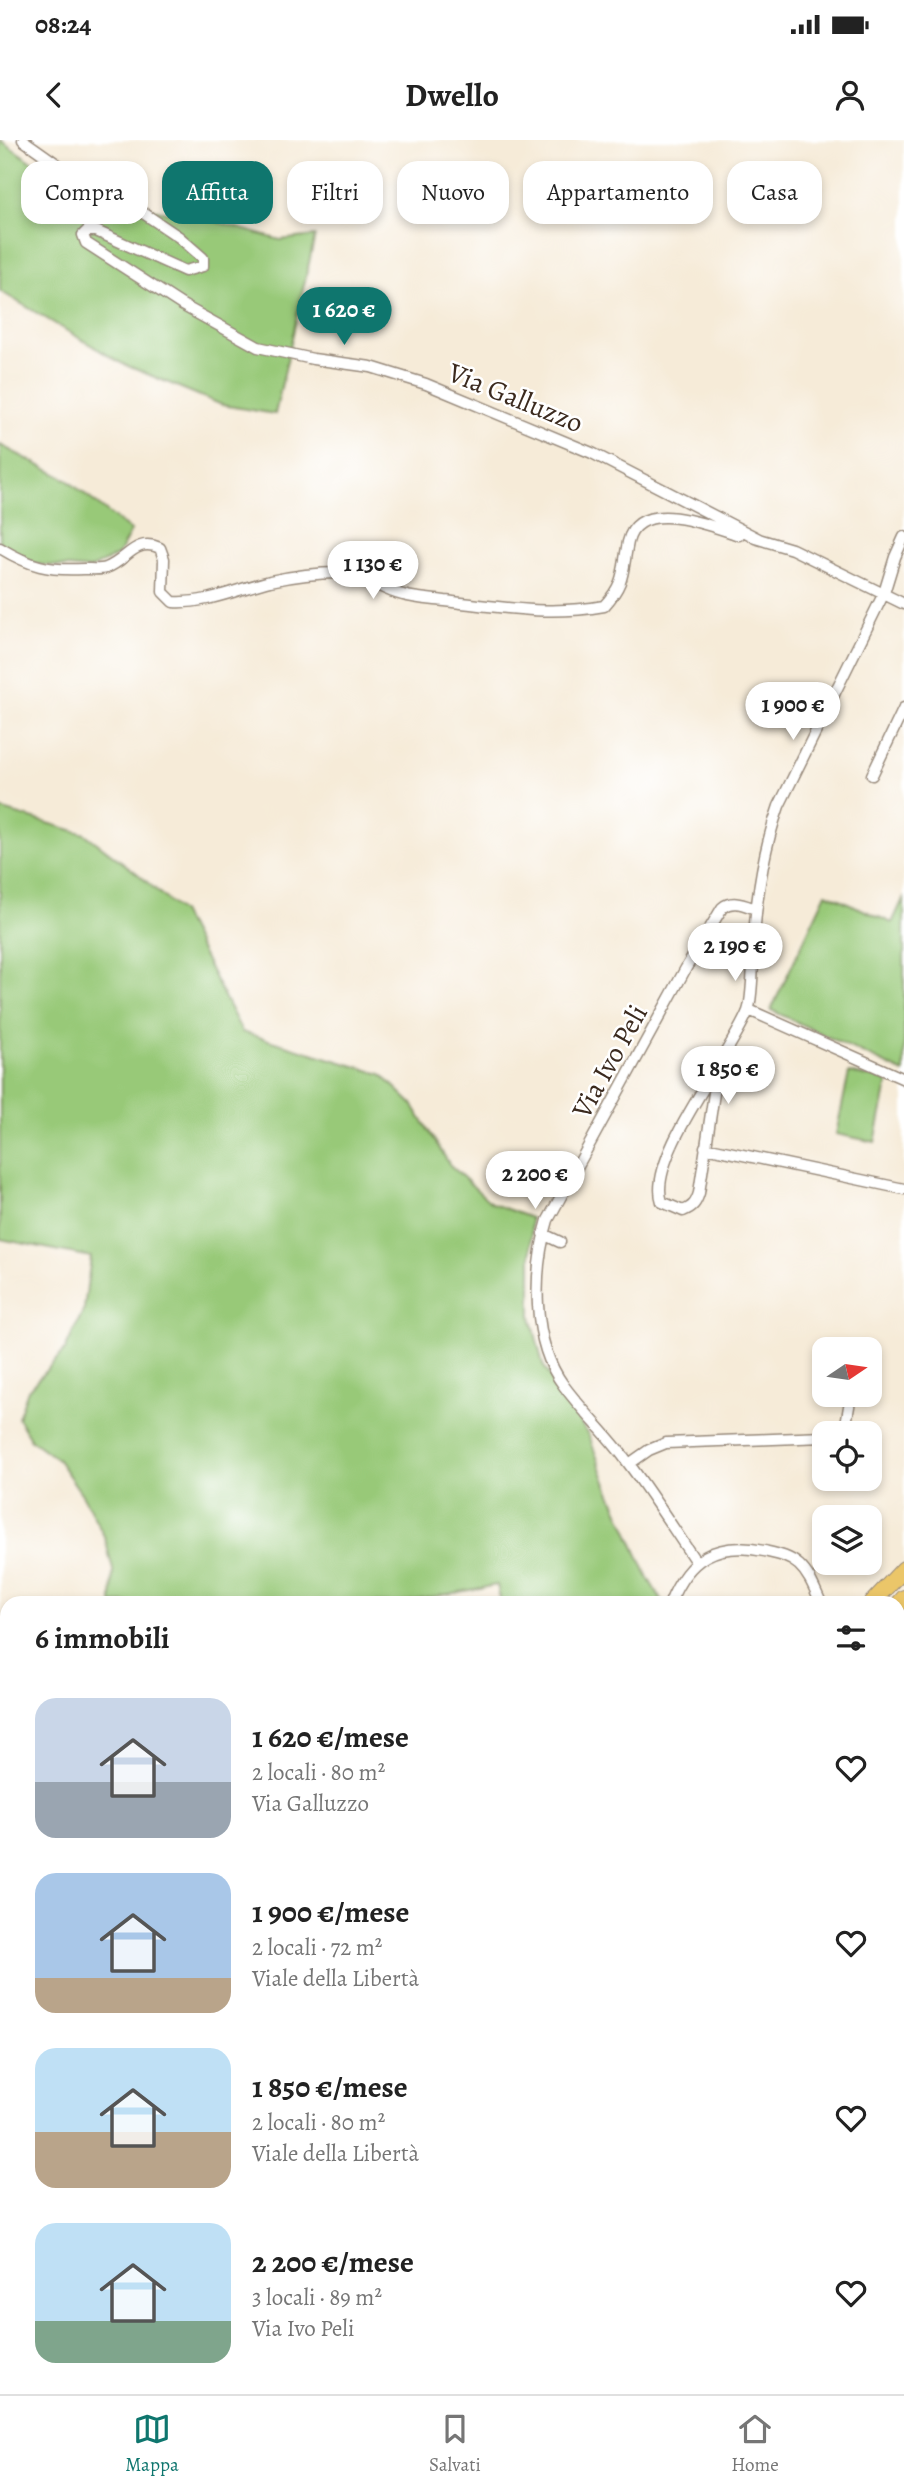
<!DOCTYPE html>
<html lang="it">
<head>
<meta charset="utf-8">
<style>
  :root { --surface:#fff; --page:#f2f2f2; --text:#222; --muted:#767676; --line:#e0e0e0; --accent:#0f766e }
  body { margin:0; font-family:Alegreya,serif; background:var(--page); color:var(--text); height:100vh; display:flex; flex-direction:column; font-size:26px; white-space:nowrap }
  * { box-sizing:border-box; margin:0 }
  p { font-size:23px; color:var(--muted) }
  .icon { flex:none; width:38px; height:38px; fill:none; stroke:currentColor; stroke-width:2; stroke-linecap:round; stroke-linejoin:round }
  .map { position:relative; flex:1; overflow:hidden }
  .sheet { position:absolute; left:0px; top:1456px; width:905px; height:798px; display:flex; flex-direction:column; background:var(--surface); border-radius:21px 21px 0 0; box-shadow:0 4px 10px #0003 }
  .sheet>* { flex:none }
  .banner { position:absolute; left:21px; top:21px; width:863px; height:63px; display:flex; gap:14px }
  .needle { width:46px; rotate:77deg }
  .buttons { position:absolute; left:812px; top:1197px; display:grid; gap:14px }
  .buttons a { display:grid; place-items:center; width:70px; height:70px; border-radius:14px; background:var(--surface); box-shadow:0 4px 10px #0003; font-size:35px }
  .price { position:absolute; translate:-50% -60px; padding:0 16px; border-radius:24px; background:#fff; color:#222; font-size:23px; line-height:46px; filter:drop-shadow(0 2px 4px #0008) }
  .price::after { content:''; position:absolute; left:50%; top:42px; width:21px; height:16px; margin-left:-10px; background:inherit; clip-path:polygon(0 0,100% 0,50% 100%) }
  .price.on { background:var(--accent); color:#fff }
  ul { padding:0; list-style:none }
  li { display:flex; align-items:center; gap:21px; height:175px; padding:0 35px }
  li span { display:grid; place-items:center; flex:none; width:196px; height:140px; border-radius:21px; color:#555 }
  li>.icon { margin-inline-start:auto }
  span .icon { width:84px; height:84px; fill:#fffc; stroke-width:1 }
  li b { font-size:30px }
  h2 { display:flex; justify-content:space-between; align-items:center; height:84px; padding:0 35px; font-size:30px }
  .pill { padding:0 24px; border-radius:21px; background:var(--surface); box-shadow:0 4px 10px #0003; font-size:24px; line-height:63px }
  .pill.on { background:var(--accent); color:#fff }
  .status { display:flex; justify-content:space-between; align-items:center; height:49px; padding:0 35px; background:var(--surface); direction:ltr }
  .status svg { height:19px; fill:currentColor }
  header { display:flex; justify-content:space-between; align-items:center; height:91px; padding:0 35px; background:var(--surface); font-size:32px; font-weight:700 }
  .tab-bar { display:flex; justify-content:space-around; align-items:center; height:98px; border-top:2px solid var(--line); background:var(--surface); font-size:19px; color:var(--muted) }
  .tab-bar a { display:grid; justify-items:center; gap:4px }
  .tab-bar .on { color:var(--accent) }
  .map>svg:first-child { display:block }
</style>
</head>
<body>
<div class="status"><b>08:24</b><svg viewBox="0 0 49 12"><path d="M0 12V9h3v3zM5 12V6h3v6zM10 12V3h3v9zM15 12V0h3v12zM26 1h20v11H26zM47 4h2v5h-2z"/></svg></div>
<header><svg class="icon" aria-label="back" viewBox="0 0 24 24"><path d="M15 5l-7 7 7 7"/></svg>Dwello<svg class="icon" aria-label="person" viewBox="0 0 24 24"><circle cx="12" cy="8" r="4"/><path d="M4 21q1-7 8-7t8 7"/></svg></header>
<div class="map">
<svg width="904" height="2254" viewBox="0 0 904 2254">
  <rect width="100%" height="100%" fill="#fff"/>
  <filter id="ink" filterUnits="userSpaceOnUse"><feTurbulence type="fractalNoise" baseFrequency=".0143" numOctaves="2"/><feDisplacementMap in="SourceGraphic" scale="14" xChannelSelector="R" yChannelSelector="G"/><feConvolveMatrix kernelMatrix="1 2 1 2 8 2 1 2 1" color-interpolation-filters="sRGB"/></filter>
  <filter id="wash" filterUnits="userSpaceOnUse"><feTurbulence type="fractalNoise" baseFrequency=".00686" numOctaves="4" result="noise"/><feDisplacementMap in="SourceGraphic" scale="28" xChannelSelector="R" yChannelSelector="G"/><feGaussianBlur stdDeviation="1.57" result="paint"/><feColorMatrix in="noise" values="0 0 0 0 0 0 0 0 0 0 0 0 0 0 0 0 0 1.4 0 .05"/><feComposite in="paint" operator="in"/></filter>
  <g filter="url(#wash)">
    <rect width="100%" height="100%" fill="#f6ebd8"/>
    <path fill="#98c978" stroke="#6a7a4b" stroke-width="2" d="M0,0L60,41L126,64L210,80L280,100L315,96L275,274L222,265L123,224L0,151Z
      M0,305L66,339L131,391L118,415L90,429L34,424L0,404Z
      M0,669L85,694L138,734L181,772L242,892L381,934L412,964L450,1025L491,1063L531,1078V1176L543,1225L589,1296L608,1347L648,1438L663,1463H501L497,1445L400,1463H112L113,1430L105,1398L83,1356L58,1320L31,1300L18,1278L28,1250L65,1210L84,1169L91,1117L0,1099Z
      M826,753L892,783L904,757V933L771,870Z
      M849,933L888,941L875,1002L836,994Z
      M904,2055V2254H712L719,2247H898V2062Z"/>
    <path fill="#7aad68" stroke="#5a6c43" stroke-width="2" d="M0,1920H7V2117L0,2120Z"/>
  </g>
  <g filter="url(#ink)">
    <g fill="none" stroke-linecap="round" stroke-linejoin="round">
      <g stroke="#988a7b" stroke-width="13">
        <path id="minor" d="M23,0L81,41L118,56L179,97L203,118V126L185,131L96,91H87L83,95L86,103L182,165L258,207L313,219L371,227L426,244L592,313L759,399
          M755,398L792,409L904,464
          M0,408C30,426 48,431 84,429C91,429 100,430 106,428C128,420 134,397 160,408L164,419L163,452L173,462C206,464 238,449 270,441C293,436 316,433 339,433C363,433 380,450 403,455C417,459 431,459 445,461C499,467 550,476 604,466C626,442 622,431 628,402C639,356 711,386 739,395
          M872,635L904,568
          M749,870L904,939
          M719,920L699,1053C696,1063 693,1067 683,1071L662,1062C646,1018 731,915 748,871C753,858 753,813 754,797C757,752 764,708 779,666L884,453L895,417L904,397
          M705,1007L904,1049
          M543,1094L560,1102
          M836,1293L846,1284L851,1255
          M629,1324L649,1310L666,1303L824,1297
          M696,1422C673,1388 651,1353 626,1320C607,1294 583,1272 564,1246C531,1202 533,1130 548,1080L686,828L722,768C732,759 744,765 756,769
          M670,1463C688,1418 716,1401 764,1411C777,1414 789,1416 799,1425C810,1435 815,1450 821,1463
          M898,1540L904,1545
          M898,1667L904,1670
          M898,1698L904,1687
          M0,1821L7,1823
          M898,1890L904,1884
          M898,1938L904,1945
          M0,2119L7,2116
          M0,2160H7
          M0,2226L7,2225
          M516,2254V2247
          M529,2254L536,2247"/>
      </g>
      <g stroke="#988a7b" stroke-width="17">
        <path id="major" d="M898,2053L904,2046
          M702,2254L710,2247"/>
      </g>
      <g stroke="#988a7b" stroke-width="18">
        <path id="highway" d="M872,1463L904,1429
          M898,1465L904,1458
          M155,2254L161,2247
          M180,2254L185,2247"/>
      </g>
      <use href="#minor" stroke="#fff" stroke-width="10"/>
      <use href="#major" stroke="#ebc669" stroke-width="14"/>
      <use href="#highway" stroke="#ebc669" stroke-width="16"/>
    </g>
  </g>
  <g text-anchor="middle" stroke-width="5" stroke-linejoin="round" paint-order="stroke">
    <g font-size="28" fill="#3b2a1e" stroke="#fff">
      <text transform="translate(516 257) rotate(22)" y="10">Via Galluzzo</text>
      <text transform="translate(609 921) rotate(-61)" y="10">Via Ivo Peli</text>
    </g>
  </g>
</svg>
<div class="buttons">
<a><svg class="needle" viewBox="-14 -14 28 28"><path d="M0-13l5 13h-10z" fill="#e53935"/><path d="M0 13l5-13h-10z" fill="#767676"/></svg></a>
<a><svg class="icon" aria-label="locate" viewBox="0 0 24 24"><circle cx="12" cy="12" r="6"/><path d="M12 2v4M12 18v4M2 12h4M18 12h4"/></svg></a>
<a><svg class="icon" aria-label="layers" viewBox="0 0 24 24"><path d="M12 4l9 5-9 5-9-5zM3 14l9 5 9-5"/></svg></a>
</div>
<b class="price on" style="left:344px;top:207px">1 620 €</b>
<b class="price" style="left:373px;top:461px">1 130 €</b>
<b class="price" style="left:793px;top:602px">1 900 €</b>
<b class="price" style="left:735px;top:843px">2 190 €</b>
<b class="price" style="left:728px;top:966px">1 850 €</b>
<b class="price" style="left:535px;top:1071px">2 200 €</b>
<div class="banner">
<a class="pill">Compra</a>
<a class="pill on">Affitta</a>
<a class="pill">Filtri</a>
<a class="pill">Nuovo</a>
<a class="pill">Appartamento</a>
<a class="pill">Casa</a>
</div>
<section class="sheet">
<h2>6 immobili<svg class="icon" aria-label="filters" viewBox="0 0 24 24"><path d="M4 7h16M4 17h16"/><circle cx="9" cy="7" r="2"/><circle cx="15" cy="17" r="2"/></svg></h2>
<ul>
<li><span style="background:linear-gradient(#c9d6e8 60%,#9aa5b1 0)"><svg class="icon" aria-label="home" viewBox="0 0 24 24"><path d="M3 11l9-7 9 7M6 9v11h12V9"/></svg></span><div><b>1 620 €/mese</b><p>2 locali · 80 m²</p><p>Via Galluzzo</p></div><svg class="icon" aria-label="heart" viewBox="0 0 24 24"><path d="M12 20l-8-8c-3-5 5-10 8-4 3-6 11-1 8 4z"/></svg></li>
<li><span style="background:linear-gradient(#a9c7e8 75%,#b9a48a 0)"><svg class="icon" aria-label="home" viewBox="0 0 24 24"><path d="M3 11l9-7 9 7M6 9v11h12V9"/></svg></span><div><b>1 900 €/mese</b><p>2 locali · 72 m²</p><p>Viale della Libertà</p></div><svg class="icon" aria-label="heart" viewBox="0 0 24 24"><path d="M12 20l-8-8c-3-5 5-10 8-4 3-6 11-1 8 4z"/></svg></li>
<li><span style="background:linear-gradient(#bfe0f5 60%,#b9a48a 0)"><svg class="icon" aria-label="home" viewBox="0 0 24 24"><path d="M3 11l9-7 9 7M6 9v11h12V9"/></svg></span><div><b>1 850 €/mese</b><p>2 locali · 80 m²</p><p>Viale della Libertà</p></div><svg class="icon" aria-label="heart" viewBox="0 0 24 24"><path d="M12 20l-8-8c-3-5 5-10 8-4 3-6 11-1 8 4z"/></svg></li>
<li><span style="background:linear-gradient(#bfe0f5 70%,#7fa58c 0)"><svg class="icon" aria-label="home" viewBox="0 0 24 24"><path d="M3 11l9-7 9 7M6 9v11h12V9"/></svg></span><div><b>2 200 €/mese</b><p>3 locali · 89 m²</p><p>Via Ivo Peli</p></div><svg class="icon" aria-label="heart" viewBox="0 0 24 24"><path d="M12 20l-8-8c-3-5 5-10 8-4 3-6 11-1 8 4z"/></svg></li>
</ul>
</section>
</div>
<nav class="tab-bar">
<a class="on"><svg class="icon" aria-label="map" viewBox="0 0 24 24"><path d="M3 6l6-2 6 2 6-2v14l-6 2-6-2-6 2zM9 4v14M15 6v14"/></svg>Mappa</a>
<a><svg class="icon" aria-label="saved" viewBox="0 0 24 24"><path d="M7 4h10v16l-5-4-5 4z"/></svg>Salvati</a>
<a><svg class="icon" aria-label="home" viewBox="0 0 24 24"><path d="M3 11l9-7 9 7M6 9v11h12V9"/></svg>Home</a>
</nav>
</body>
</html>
